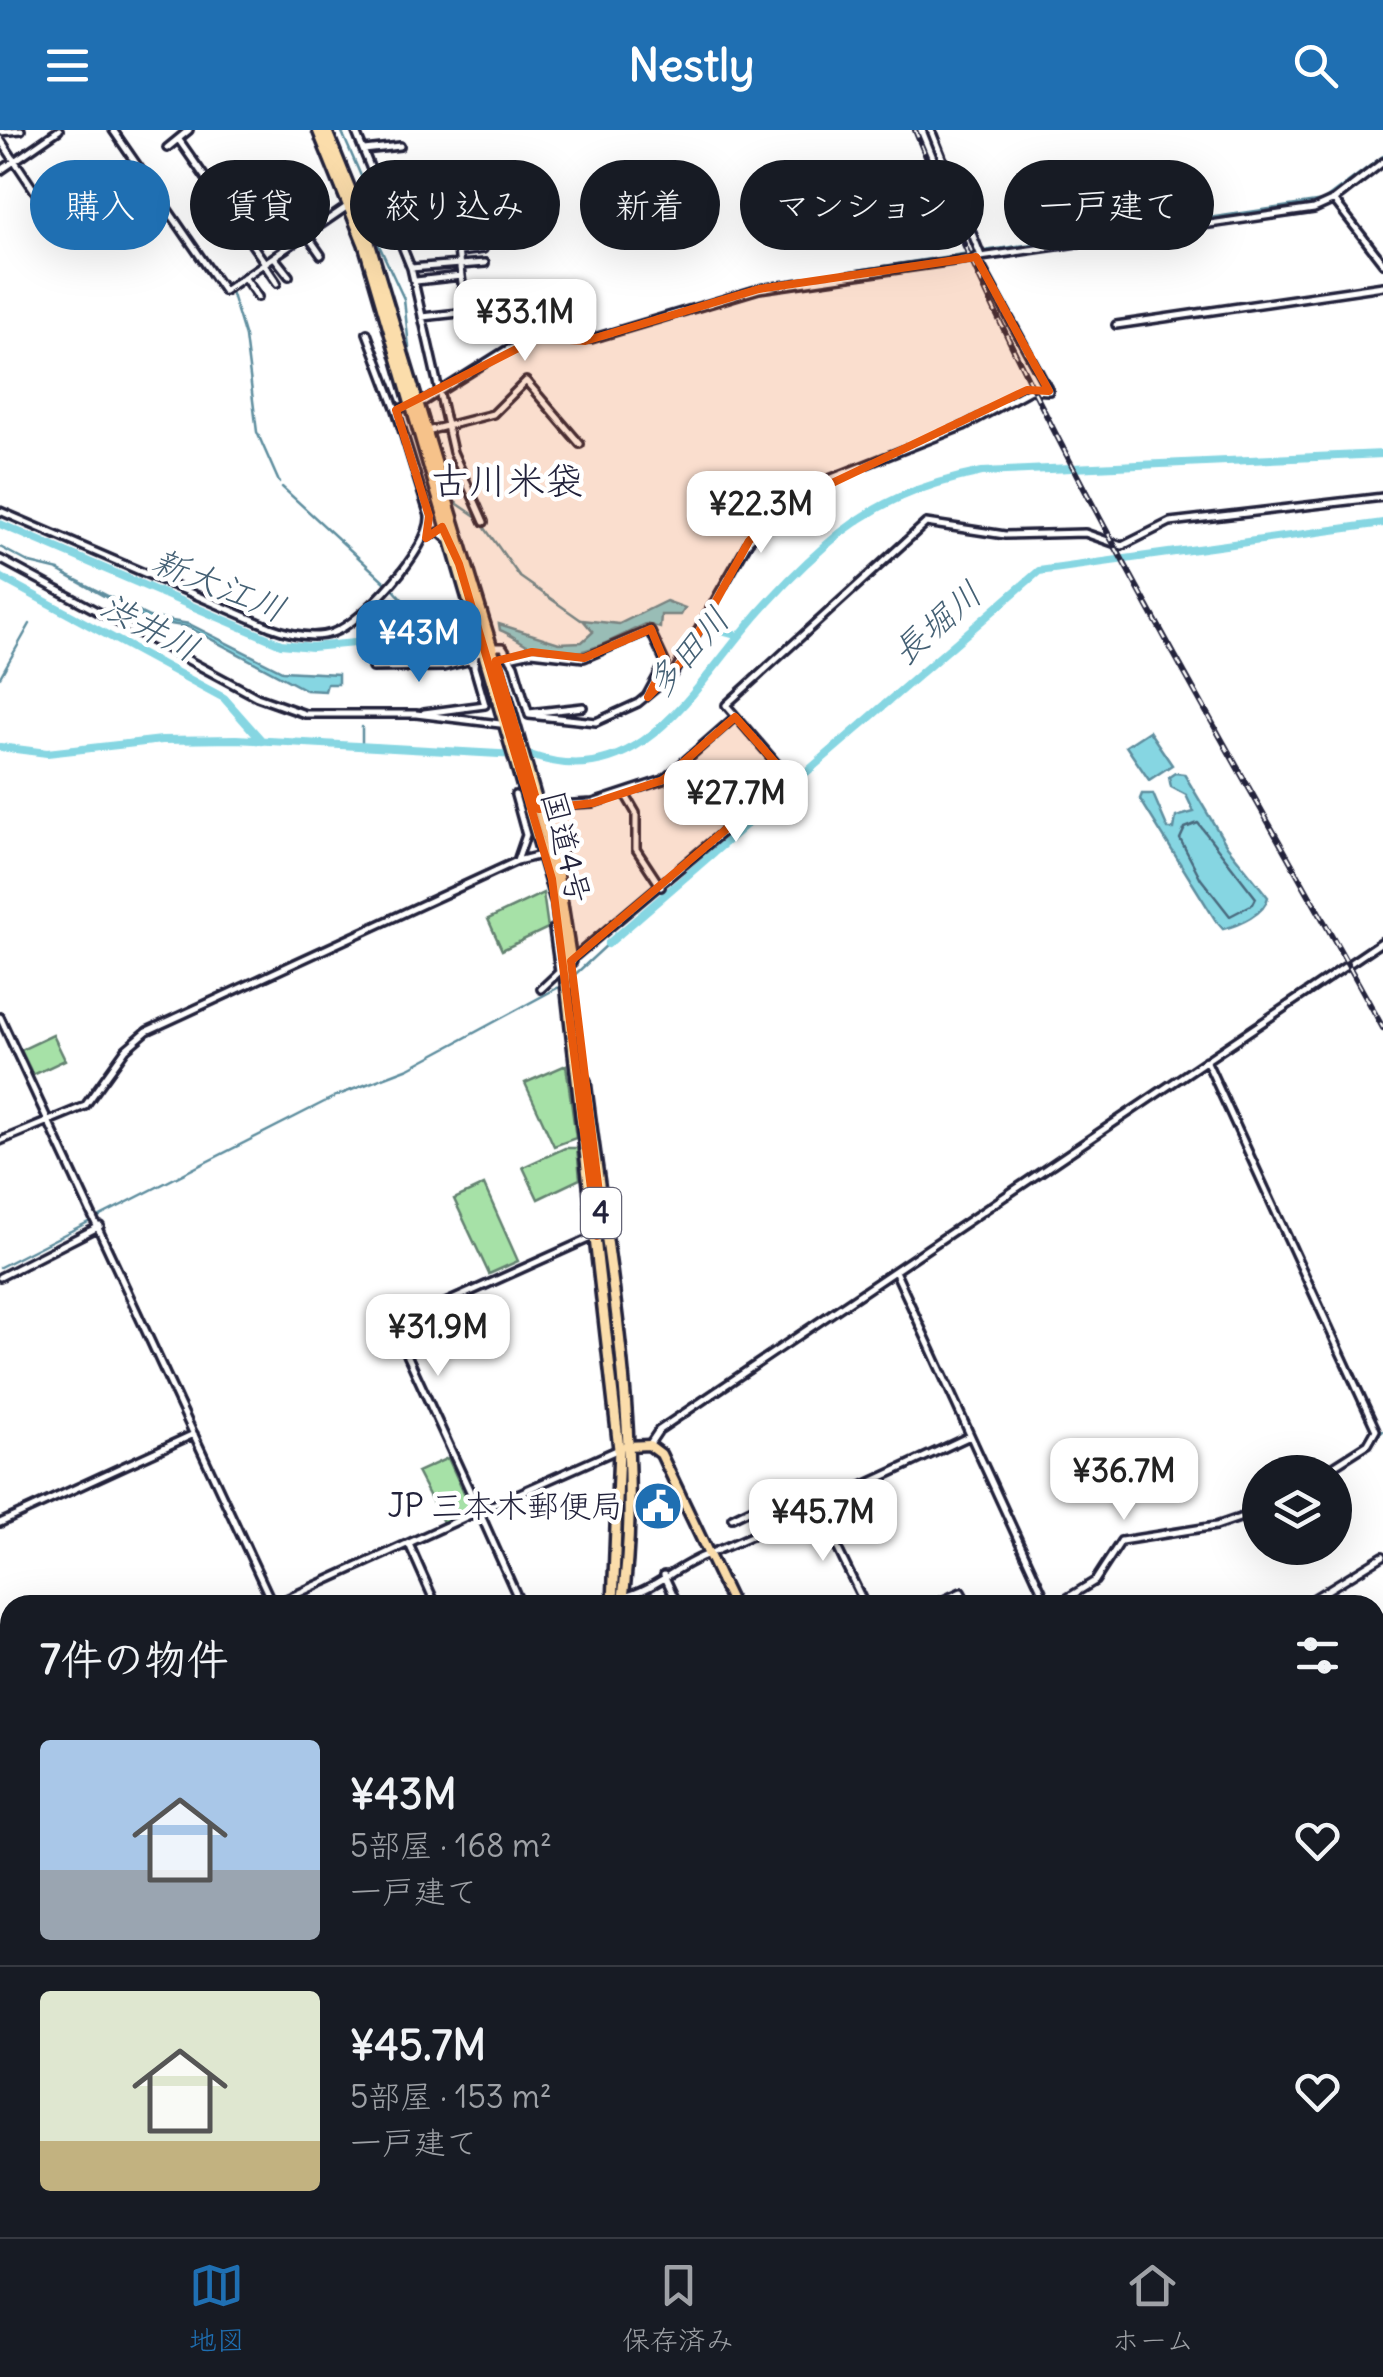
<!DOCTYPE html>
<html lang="ja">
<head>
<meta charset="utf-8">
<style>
  :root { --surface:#171b24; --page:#20242c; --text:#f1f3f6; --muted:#9ea1a6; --line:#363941; --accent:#1f6fb2 }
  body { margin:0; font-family:Delius,"Klee One",sans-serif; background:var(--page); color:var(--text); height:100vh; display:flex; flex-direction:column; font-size:38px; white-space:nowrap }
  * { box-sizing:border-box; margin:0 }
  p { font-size:32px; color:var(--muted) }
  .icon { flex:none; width:55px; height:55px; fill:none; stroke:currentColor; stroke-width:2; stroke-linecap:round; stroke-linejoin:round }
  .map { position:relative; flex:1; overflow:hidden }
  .side { position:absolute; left:0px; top:1465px; width:1385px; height:642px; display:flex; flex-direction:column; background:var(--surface); border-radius:30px 30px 0 0; box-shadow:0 10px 40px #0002 }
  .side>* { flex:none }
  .banner { position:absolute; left:30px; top:30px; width:1325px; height:90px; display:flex; gap:20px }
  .tools { position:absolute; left:1242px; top:1325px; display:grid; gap:20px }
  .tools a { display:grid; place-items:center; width:110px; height:110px; border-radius:50%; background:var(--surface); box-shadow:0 10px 40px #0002; font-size:50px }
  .price { position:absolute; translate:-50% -85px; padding:0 22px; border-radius:20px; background:#fff; color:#222; font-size:32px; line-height:65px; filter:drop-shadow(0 2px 5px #0008) }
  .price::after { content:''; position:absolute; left:50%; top:60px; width:30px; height:22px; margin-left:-15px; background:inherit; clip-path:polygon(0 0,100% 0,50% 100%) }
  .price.active { background:var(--accent); color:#fff }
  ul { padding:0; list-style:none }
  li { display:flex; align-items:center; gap:30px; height:250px; padding:0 40px }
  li+li { border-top:2px solid var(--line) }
  li span { display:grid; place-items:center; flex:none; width:280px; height:200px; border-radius:10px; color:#555 }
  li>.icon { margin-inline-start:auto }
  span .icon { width:120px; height:120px; fill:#fffc; stroke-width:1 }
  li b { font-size:42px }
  h2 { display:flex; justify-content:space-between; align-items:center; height:120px; padding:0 40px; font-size:42px }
  .tag { padding:0 35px; border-radius:45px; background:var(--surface); box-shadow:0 10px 40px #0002; font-size:35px; line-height:90px }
  .tag.active { background:var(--accent); color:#fff }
  header { display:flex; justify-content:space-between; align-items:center; height:130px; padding:0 40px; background:var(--accent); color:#fff; font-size:45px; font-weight:700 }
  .menu { display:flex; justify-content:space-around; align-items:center; height:140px; border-top:2px solid var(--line); background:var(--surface); font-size:28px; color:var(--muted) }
  .menu a { display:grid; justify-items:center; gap:5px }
  .menu .active { color:var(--accent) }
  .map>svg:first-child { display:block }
</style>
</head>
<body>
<header><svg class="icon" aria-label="menu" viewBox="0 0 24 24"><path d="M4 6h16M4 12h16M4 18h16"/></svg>Nestly<svg class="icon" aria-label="search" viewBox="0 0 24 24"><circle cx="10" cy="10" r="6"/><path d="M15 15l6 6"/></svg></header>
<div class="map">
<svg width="1383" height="2107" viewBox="0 0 1383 2107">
  <rect width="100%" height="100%" fill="#fff"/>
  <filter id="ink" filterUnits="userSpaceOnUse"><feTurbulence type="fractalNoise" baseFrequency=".01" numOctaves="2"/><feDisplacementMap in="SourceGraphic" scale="20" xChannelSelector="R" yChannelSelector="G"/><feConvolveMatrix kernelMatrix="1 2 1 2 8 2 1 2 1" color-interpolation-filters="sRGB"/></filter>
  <g filter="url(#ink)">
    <path fill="#a6e1a7" stroke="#648271" stroke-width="2.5" d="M543,763L548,798L502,820L488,789Z
      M53,905L65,930L33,945L21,920Z
      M566,935L576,1008L554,1016L525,953Z
      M565,1018H577L580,1049L538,1069L523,1037Z
      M484,1055L518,1131L489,1144L454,1069Z
      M448,1328L472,1381L444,1394L417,1342Z
      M1383,1773V1897L1376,1906L1383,1913V1987L1378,2000L1383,2031L1375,2052V1779Z
      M1383,2074V2107H1011L1016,2098H1375V2076Z"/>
    <path fill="#86d6e2" stroke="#5e8e9f" stroke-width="2.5" d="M57,440L149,487L189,494L282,541L338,544V554H327L325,561L306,560L188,497L147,490Z
      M666,471L685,478L681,485H661L660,498L646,494C604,513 574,536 527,515C518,510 510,504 500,500L499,494L559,513L582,512L593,502L583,490L619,494Z
      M1149,601L1172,635L1149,650L1126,616Z
      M1175,643L1184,644L1227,716L1268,767C1265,784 1239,795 1223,799L1216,791L1140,669L1142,664H1153L1168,699H1174L1176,687L1194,682L1186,665L1171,657L1169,647Z"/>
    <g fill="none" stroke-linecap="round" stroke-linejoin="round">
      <path stroke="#4a6a7e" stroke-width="2.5" d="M1198,693L1256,768L1253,774L1230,786L1201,749L1180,709L1185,698Z"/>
      <path stroke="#5e8e9f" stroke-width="2.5" d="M116,0L132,24
        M341,0L371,69L378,113L404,169L410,227L455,372L477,387L520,447L581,490
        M1106,103L1323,71L1383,26
        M984,121L1099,104
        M937,128L976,122
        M792,150L930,129
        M231,161L245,207L257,302L279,352
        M489,182L527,179L576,207L607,202
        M644,191L760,154L785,151
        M282,357L385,452
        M0,417L30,433L59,440
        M392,458L427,496
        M428,502V508
        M0,547L30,494
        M362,619V597
        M568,851L608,814
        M0,1137L336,966L409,938L561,856
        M1355,1325L1383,1301
        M1120,1414L1216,1399L1244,1389
        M1063,1475L1094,1456L1109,1434
        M347,2098L355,2107"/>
      <path stroke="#86d6e2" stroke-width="8" d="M0,394L281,514L312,517L471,502
        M0,447L224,568L262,611
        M714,499L739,506
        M0,617L47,623L162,610L236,609L533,626C632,660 686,572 740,505C766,473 794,443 825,416C871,374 922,354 982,342L1383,324
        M608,814L1039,441L1383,393"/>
      <g stroke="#22223b" stroke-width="12">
        <path id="minor" d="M113,0L224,161L348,76
          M355,0L411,138L453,322L484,392
          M931,0L981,126
          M0,2L21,0
          M0,9L56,93L138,36
          M179,10L265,133
          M167,18L189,0
          M364,20L400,16
          M0,41L59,0
          M374,44L410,41
          M242,57L285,119
          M1334,70L1383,133
          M214,76L259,45
          M307,105L321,125
          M459,122L483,119
          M274,127L289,146
          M264,134L277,153
          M460,135L485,133
          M411,138L460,134
          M461,146L464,167
          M244,147L258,167
          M416,151L461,146L457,111
          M463,160L486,158
          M422,187L487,180
          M1116,195L1383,156
          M367,203L396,280
          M427,301L493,284L526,251L580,314
          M0,381L270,497C289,504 312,510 332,503C362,493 431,418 429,386L396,280L425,271L506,220L538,208L591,209L759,159L1314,79L1334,70L1383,32
          M427,407L439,402L447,409
          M0,429L257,567L305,584H416L500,594
          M494,517H503L514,535L529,585L596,592L638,573L673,544L749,411L782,377L829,349L964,296L1030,260L1049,261L976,127
          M509,527L532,522L584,528L650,500L665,532L647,565
          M372,538L443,537L468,531L474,534
          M424,583L485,575L474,537L475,525L483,521
          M529,583L583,577
          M625,664L636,683V719L661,757
          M515,665L526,705
          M549,695H560L569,708L567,717L551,723
          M556,695V675L593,673L663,650L735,587
          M517,731L526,705
          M572,829L788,647L726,575L926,393L1005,405L1085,403L1122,416L1170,392L1383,367
          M541,859L559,842L553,799
          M0,887L273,1475L479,1381L521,1475
          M1206,930L1376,1300L1368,1314L1324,1342
          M0,1011L85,976L126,919L147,901L517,731L541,725
          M595,1106L394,1196L479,1381L619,1319
          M895,1141L1048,1475
          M0,1147L100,1096
          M649,1315L659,1300L1383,811
          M817,1376L865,1475
          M732,1388L759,1375L770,1397
          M0,1393L194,1304
          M409,1414L436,1475
          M664,1445L678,1475
          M623,1467C650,1462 676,1437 704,1426C794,1389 882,1347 970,1306
          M516,1474L517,1475
          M933,1475L961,1462L968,1475
          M1056,1475L1095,1451L1121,1411L1216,1396L1260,1381
          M1303,1475L1383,1426
          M1375,1549L1383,1546
          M0,1585L10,1580
          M1375,1714L1383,1711
          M0,1723L10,1719
          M0,1752L10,1774
          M0,2079L13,2107
          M158,2098L162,2107
          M288,2098L295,2107
          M784,2098L790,2107
          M884,2098L892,2107
          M912,2098L913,2107
          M1233,2098L1238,2107
          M178,2107L201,2098
          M603,2107L613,2098"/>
      </g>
      <g stroke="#22223b" stroke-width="15">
        <path id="major" d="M626,1316L649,1315L661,1324L733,1475
          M1375,1729L1383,1724
          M572,2107L584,2098
          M757,2107L762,2098"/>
      </g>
      <g stroke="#22223b" stroke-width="16">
        <path id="highway" d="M318,0L364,114L557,774L619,1319L613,1475
          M326,0L362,89L502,551L557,742L571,831
          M585,951C605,1114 646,1313 622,1475
          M686,2098L692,2107
          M694,2098L700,2107"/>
      </g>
      <use href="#minor" stroke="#fff" stroke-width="5"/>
      <use href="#major" stroke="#fbddab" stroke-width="8"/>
      <use href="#highway" stroke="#fbddab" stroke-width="9"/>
      <g stroke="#22223b" stroke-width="6">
        <path id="rail" d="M915,0C1040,309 1223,605 1383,898"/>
      </g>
      <use href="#rail" stroke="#fff" stroke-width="2.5" stroke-dasharray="8" stroke-linecap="butt"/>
    </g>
  </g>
  <path fill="#e8590c" fill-opacity="0.2" stroke="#e8590c" stroke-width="8" stroke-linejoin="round" d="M976,127L1049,261L1027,260L782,377L749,411L684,529L648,567L665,533L651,499L584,528L532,522L496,531L539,679L593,673L663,650L735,587L788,647L571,831L604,1104L597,1106L552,749L459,434L442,397L426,408L429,386L396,280L538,208L585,211L759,159Z"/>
  <defs>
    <g id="civic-disc" transform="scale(2.5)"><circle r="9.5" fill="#1f6fb2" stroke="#fff"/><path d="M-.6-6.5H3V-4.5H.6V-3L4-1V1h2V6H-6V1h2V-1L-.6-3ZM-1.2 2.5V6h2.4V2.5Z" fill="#fff"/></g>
  </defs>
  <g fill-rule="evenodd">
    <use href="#civic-disc" x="658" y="1376"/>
  </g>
  <g text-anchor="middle" stroke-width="9" stroke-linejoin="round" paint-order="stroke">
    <rect fill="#fff" stroke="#646476" stroke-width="2.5" x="581" y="1058" width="40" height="50" rx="8"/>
    <g font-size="30" font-weight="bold" fill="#22223b">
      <text x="601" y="1093">4</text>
    </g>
    <g font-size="32" fill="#22223b" stroke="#fff">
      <text transform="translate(566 717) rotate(76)" y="11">国道4号</text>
    </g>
    <g font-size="32" fill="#22223b" stroke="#fff" text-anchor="end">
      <text x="623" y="1387">JP 三本木郵便局</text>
    </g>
    <g font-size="35" font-style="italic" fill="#456175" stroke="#fff">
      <text transform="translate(219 455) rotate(22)" y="12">新大江川</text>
      <text transform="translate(937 493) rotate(-41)" y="12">長堀川</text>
      <text transform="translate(150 497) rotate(28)" y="12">渋井川</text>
      <text transform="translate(688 522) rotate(-49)" y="12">多田川</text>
    </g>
    <g font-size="38" fill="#22223b" stroke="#fff">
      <text x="507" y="364">古川米袋</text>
    </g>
  </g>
</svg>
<div class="tools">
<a><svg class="icon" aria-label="layers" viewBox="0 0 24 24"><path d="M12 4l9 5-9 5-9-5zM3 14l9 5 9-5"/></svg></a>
</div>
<b class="price" style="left:525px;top:234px">¥33.1M</b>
<b class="price" style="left:761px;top:426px">¥22.3M</b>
<b class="price active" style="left:419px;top:555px">¥43M</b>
<b class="price" style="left:736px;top:715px">¥27.7M</b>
<b class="price" style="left:438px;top:1249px">¥31.9M</b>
<b class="price" style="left:1124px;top:1393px">¥36.7M</b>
<b class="price" style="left:823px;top:1434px">¥45.7M</b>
<div class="banner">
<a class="tag active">購入</a>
<a class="tag">賃貸</a>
<a class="tag">絞り込み</a>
<a class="tag">新着</a>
<a class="tag">マンション</a>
<a class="tag">一戸建て</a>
</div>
<section class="side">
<h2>7件の物件<svg class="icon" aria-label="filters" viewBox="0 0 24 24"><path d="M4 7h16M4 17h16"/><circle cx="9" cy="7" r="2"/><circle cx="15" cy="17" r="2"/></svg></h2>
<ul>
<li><span style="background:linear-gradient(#a9c7e8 65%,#9aa5b1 0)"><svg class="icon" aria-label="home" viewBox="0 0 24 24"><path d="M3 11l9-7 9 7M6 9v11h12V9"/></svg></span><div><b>¥43M</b><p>5部屋 · 168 m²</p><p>一戸建て</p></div><svg class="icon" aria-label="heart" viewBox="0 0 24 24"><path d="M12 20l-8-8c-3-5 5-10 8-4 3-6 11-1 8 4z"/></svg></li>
<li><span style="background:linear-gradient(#dfe7d0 75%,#c2b280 0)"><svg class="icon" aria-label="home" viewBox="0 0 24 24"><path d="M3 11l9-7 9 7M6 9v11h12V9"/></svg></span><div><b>¥45.7M</b><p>5部屋 · 153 m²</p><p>一戸建て</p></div><svg class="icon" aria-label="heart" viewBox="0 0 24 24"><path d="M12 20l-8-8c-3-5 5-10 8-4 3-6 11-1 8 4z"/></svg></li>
</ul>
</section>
</div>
<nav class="menu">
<a class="active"><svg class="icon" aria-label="map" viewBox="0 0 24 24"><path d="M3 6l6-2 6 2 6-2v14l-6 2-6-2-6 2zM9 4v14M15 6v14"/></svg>地図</a>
<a><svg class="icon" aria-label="saved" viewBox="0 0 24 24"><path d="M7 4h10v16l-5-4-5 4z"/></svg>保存済み</a>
<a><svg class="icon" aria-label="home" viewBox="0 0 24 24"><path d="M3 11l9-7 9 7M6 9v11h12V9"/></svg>ホーム</a>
</nav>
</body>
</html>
